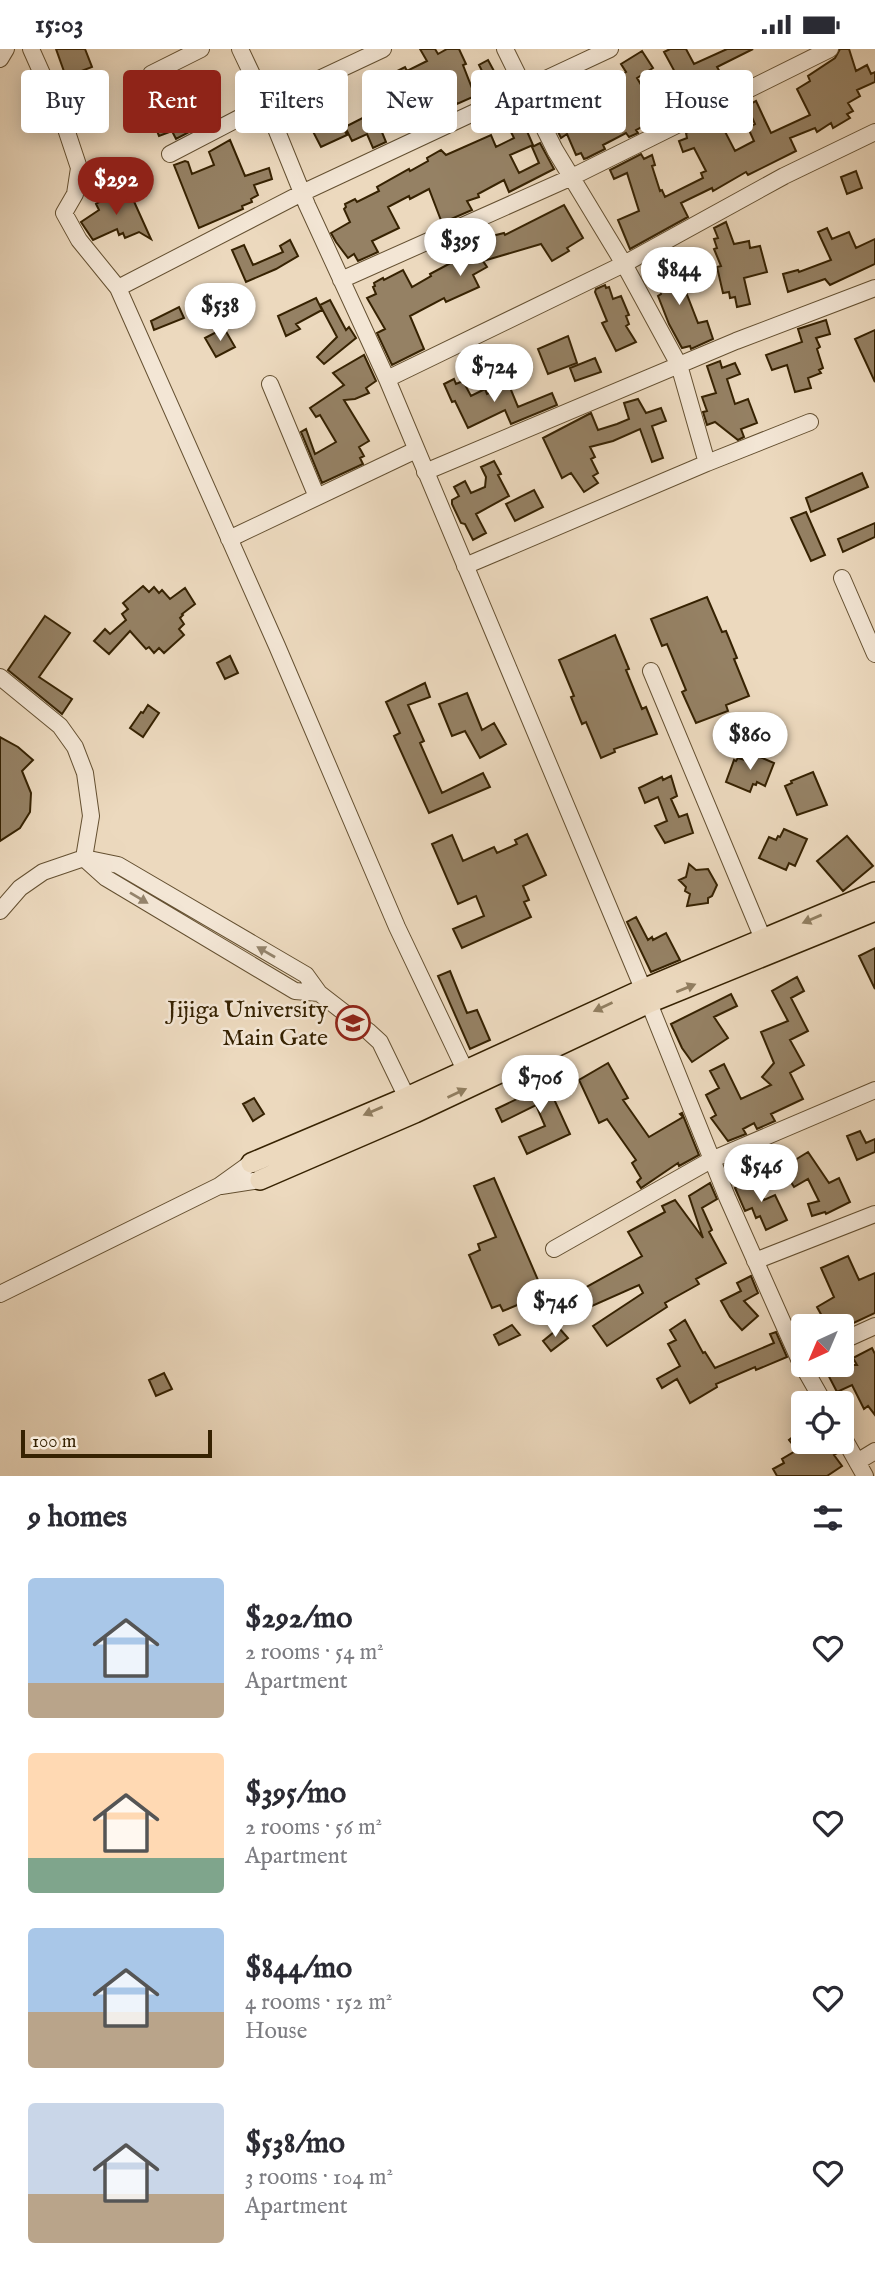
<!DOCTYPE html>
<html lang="en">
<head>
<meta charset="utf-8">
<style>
  :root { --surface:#fff; --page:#f2f2f3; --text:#2b2b33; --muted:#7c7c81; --accent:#8f2418 }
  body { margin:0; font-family:"IM FELL English",serif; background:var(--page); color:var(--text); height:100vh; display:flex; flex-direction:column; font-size:26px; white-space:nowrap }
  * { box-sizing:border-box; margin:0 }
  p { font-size:23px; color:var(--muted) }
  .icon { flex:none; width:38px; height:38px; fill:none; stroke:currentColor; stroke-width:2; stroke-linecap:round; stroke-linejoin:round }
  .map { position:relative; height:1427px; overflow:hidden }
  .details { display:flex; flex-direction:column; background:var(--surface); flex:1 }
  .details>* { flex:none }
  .banner { position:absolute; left:21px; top:21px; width:833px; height:63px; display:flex; gap:14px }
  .needle { width:46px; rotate:224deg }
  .controls { position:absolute; left:791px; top:1265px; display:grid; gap:14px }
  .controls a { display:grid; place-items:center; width:63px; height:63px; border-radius:7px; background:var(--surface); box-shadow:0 4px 18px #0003; font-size:35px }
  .scale { position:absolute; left:21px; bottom:18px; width:191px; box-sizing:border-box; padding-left:7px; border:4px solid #362202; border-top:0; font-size:19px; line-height:24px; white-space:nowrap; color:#362202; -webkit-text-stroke:5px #f3e6d5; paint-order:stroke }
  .price { position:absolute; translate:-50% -60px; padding:0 16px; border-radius:24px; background:#fff; color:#222; font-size:23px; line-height:46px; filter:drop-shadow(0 2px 4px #0008) }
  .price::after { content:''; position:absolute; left:50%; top:42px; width:21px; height:16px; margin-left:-10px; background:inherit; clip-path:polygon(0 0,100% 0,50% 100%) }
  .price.active { background:var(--accent); color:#fff }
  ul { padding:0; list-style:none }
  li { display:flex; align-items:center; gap:21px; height:175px; padding:0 28px }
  li span { display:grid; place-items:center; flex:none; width:196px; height:140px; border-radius:7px; color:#555 }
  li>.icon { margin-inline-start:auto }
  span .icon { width:84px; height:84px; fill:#fffc; stroke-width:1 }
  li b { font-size:30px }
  h2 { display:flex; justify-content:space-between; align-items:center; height:84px; padding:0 28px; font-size:30px }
  .chip { padding:0 24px; border-radius:7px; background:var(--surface); box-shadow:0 4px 18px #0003; font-size:24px; line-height:63px }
  .chip.active { background:var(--accent); color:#fff }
  .status { display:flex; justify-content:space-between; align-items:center; height:49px; padding:0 35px; background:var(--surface); direction:ltr }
  .status svg { height:19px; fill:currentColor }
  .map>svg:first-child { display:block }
</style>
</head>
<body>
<div class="status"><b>15:03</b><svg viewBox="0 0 49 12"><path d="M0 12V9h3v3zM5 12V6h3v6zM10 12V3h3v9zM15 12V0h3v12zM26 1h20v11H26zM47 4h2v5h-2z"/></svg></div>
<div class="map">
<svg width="875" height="1427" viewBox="0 0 875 1427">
  <rect width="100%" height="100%" fill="#ecd9be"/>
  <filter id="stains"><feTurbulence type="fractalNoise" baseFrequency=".00286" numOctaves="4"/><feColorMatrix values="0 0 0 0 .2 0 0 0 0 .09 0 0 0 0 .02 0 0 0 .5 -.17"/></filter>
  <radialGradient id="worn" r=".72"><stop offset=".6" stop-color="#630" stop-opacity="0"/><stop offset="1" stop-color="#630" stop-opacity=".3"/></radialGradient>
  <path fill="#958164" stroke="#362202" stroke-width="2" d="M56,0H85L92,18L66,28Z
    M420,0H435L438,5L447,0H459L466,15L463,16L475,47L457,55L454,49L433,61L421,41L381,60L371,35L405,18L407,22L427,12Z
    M670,0H686L694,15L727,0H753L717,18L720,23L691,37L687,31L679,35L674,26L676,25L664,3Z
    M840,0H849L856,22L867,16L871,25L875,23V33L857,41L860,47L848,54L853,62L847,65L850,69L833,79L831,74L817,83L815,79L790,89L796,102L748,126L746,123L713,142L712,139L681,154L688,168L630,200L618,171L639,162L627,124L614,130L610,121L641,105L644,110L652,106L655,116L652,117L660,142L662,141L665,148L703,129L701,124L706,122L694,99L683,103L679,92L687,89L686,84L718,69L735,102L754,92L748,79L755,75L747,57L756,52L771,84L810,66L797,40L810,32L808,27L835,9Z
    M642,2L653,19L637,29L647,46L649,44L655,54L644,60L649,74L636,81L638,84L629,88L626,84L603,96L605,100L587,109L584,110L581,104L576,106L567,85L561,89L540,46L566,32L570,38L588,30L592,36L597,33L600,37L626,23L621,15Z
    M488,11L501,35L491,40L479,16Z
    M193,27L212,71L176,90L172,82L159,87L142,45L152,41L156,52Z
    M329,48L347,86L321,98L306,69L303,70L298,62Z
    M380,60L386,72L379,76L386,93L373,99L367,85L352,92L345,78Z
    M523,73L533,96L510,106L519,124L539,114L532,98L540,94L554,120L509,143L504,131L478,145L479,148L467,152L472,161L442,174L429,140L410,150L409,147L388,158L399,179L372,192L378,203L358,212L354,205L348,209L336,193L331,184L350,173L344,160L346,158L345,155L355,150L357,153L379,142L377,138L409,120L410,122L428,112L427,109L441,101L446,106L491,86L496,98L514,89L509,79Z
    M230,91L245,127L269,119L272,130L254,136L258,146L251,150L252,153L242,157L243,160L199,179L174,116L185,112L188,113L192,125L214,116L209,103Z
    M856,122L862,139L847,145L841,128Z
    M127,137L151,190L139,183L125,189L123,184L119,186L117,180L93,191L81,173L99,161L96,155Z
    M564,156L583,189L567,199L569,202L552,212L541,195L483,212L487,218L473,226L479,238L446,253L444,249L410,267L424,300L392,316L377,284L385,280L367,249L376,245L373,238L375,237L374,234L383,229L384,231L403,221L412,238L431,227L430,225L464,207L462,204L474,197L469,186H475L484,181L488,188L504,184L505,186Z
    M726,173L734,195L749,192L750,199L760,197L767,223L744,229L750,255L737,258L735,248L730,249L729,243L723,244L717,218L721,217L714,200L717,199L714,190L718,189L714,179Z
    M827,179L832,190L849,183L856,199L875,190V215L830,236L825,230L788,243L783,225L798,221L799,223L831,211L818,183Z
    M290,191L298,207L276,220L246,233L232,201L244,196L253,216L283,203L280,197Z
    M672,207L698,274L707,272L713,290L691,300L690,297L682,299L669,275L658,247L661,245L653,215Z
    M605,236L606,239L609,238L613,250L621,247L629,266L626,267L629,275L626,277L636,293L616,302L602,274L607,272L595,243L596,240Z
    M316,249L322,261L296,275L300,280L286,287L278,267Z
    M330,251L346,281L349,278L356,289L324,315L317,308L337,288L320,256Z
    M179,258L184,269L154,281L151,272Z
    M826,271L830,285L816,289L820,298L817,300L823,319L819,321L821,324L808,329L811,339L795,343L787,316L772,321L766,306L802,293L798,280Z
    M224,279L235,298L216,308L205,289Z
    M875,281V333L855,290Z
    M568,287L577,314L548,325L538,300Z
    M364,306L376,332L366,339L369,344L355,350L344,351L369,392L359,398L364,407L360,409L363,415L322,434L301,383L306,380L315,405L336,393L320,366L316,368L310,359L344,336L333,324Z
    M595,309L601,323L575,332L570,319Z
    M720,312L722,319L735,314L740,325L727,330L735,355L748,350L757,374L741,380L744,388L738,391L715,373L707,376L703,363L707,362L702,348L716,344L707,317Z
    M454,330L456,335L463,332L471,347L485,340L487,345L509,336L518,358L552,344L557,356L511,375L505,361L468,379L455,352L452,353L444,335Z
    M638,350L646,364L661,359L666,372L652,377L663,409L652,413L640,380L613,392L590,398L595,408L591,410L598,424L593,427L598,434L584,443L571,424L562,429L543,389L591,364L598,381L617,375L629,370L624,354Z
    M494,412L501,425L498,426L509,447L476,465L486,484L473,491L465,475L461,474L452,455V451L459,447L454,438L465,432L471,444L485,438L486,428L481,418Z
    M862,424L868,438L811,463L806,449Z
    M534,441L543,458L515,472L506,455Z
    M806,463L825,506L811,512L791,469Z
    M875,474V488L843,503L838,490Z
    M143,537L149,543L154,538L159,544L162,541L170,550L185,539L195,555L182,565L183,566L180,569L184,575L179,580L184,586L164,604L159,599L154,604L149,598L146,600L130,582L109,605L94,592L105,580L110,585L126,571L122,565L128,560L123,554Z
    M707,548L722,583L726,582L737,609L734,610L749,647L726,656L728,662L696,674L682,643L686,641L667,595L662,597L651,570Z
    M45,567L70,584L39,628L72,650L62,665L8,621Z
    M615,586L629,620L626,621L642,660L646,658L657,685L614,700L615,703L601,709L586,673L582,675L571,648L574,647L559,611Z
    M230,607L238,624L225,630L217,614Z
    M425,634L430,648L408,656L424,692L420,694L442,744L483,724L490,738L429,764L394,687L400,684L386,653Z
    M467,644L482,681L494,674L506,695L480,709L465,682L452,687L439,655Z
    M148,656L159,664L143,688L130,679L141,663L143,664Z
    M0,688L18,698L33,711L22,722L31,744L30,763L20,779L0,792Z
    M748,703L774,714L765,737L757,733L756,736L753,735L750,743L726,733L734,711L736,712L738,709L745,711Z
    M813,723L827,756L797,766L785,737L792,734L791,732Z
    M671,727L677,747L671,750L679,768L687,765L693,784L665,794L655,777L667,772L658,748L645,754L639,739L662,728L663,731Z
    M784,780L807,790L795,817L789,814L786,821L759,809L769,788L776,791L778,787L780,788Z
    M527,785L546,826L523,837L529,851L524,853L531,868L462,899L453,880L484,867L476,847L458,855L432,795L452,786L463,812L494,798L497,804L517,795L515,791Z
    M847,787L873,817L843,842L817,812Z
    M689,815L696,821L708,820L717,836L712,847L708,849V854L687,857L690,845L685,842L686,838L679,831L686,828Z
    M636,868L648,891L652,888L653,891L666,884L680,911L651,923L627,873Z
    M875,899V940L859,907Z
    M450,922L467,964L477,961L490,991L470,1000L438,927Z
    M797,928L804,942L791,949L808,982L790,991L804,1016L790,1024L803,1050L771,1065L775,1072L757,1080L754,1074L743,1080L746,1085L728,1092L711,1069L716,1066L706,1046L719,1039L710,1022L724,1015L741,1050L771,1036L762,1028L774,1014L761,983L788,972L772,942Z
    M731,945L737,957L714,968L728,989L692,1013L682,999L671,975Z
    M608,1014L628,1049L623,1051L649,1088L683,1068L680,1065L682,1064L699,1106L679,1117L678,1114L641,1139L637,1133L641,1129L632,1114L636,1111L607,1070L599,1074L579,1031Z
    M565,1027L570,1039L553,1048L570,1085L527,1105L519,1088L545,1077L536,1056L502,1073L496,1060Z
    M254,1049L264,1065L253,1072L243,1055Z
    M860,1082L866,1094L875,1090V1103L857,1111L847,1087Z
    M808,1103L829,1134L839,1129L850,1153L826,1165L825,1163L812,1167L808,1155L819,1152L808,1130L794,1138L782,1119Z
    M494,1129L544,1245L503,1262L500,1256L492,1259L469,1206L480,1201L478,1195L496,1188L474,1137Z
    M754,1129L764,1151L775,1146L787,1171L766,1181L760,1167L756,1169L752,1159L745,1162L735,1139Z
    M710,1134L717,1150L702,1159L712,1181L709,1183L726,1214L696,1230L699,1235L665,1254L667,1258L607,1297L593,1277L643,1244L639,1236L583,1261L574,1245L642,1207L628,1183L665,1163L662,1157L675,1151L703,1189L689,1147Z
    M848,1207L859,1231L875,1224V1264L845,1278H808L823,1269L817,1258L834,1248L821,1219Z
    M751,1227L758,1244L744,1252L758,1267L742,1281L730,1268L721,1252L741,1242L737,1234Z
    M685,1271L703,1304L705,1303L715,1319L774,1294L770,1285L776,1283L787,1308L756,1321L755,1318L716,1335L717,1338L690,1354L677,1330L662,1339L657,1330L680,1317L668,1295L676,1291L670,1281Z
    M512,1276L520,1286L499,1296L494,1286Z
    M559,1279L568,1289L551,1302L543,1292Z
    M872,1299L875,1305V1366L868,1357L864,1360L852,1336L837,1343L823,1316H857L853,1309Z
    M164,1324L172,1340L156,1347L149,1331Z
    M803,1380V1393H823L828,1399L835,1394L839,1403L834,1406L842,1417L827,1427H777L773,1420L784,1414L782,1410L797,1401L789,1391Z"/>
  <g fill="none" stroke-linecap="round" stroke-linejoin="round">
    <g stroke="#645031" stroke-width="18">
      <path id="minor" d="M31,0L64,74L79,119L75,145L64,164L79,191L118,239L277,597L397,878L465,1021
        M240,0L266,55L307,156L387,330L649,954L727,1148L799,1310L824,1354
        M505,0L555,101L624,215L679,316L707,414
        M0,10L6,0
        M151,25L201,0
        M170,105L266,55L383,0
        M341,231L572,128L830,0
        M118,239L302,144L610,0
        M387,330L624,215L784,127L875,83
        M270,335L317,448
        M425,423L736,292L875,239
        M229,490L416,401
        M465,517L707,414L810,373
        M842,529L875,605
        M651,622L763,890
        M0,628L60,677L75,698L85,724L91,767L84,809
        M86,811L106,829L295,942L319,944
        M0,862L20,839L43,823L84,809L118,816L306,926L319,944L368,982L380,993L411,1057
        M221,1137L260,1131
        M554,1200L711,1111L875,1041
        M755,1212L875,1165
        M0,1245L219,1137L251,1114
        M842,1292L875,1277
        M842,1386L865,1427
        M857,1413L875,1402"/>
    </g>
    <g stroke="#362202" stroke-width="22">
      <path id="major" d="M251,1114L407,1048L643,940L875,843
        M260,1131L415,1064L649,954L875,862"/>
    </g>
    <use href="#minor" stroke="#f3e6d5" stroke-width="16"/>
    <use href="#major" stroke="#ecd9be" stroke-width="19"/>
  </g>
  <defs><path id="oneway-solid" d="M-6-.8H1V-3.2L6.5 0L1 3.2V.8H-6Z" transform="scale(1.75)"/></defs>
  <g fill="#94846c">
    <use href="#oneway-solid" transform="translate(139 849) rotate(31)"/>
    <use href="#oneway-solid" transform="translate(266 903) rotate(-150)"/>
  </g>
  <g fill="#917e60">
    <use href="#oneway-solid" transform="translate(812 870) rotate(157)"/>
    <use href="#oneway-solid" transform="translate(686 939) rotate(-22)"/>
    <use href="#oneway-solid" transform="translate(603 958) rotate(155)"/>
    <use href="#oneway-solid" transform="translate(457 1044) rotate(-25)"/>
    <use href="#oneway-solid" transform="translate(373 1062) rotate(157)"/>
  </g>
  <defs>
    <g id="school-ring" transform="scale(1.75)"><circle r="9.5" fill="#f3e6d5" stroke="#8f2418" stroke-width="1.5"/><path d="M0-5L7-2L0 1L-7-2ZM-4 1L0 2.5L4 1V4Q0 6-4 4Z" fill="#8f2418"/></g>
  </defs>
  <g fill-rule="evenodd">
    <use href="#school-ring" x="353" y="974"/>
  </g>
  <g text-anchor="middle" stroke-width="5" stroke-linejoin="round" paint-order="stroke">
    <g font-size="24" fill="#362202" stroke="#f3e6d5" text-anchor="end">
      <text x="328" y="968">Jijiga University<tspan x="328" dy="28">Main Gate</tspan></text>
    </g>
  </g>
  <rect width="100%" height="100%" filter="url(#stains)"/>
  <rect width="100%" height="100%" fill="url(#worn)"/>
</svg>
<div class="controls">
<a><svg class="needle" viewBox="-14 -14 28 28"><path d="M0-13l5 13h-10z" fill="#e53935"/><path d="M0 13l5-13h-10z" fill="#7c7c81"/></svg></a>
<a><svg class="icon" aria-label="locate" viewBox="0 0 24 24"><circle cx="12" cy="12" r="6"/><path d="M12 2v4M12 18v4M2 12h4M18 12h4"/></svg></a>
</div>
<div class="scale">100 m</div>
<b class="price active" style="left:116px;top:168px">$292</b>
<b class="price" style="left:460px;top:229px">$395</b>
<b class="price" style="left:679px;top:258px">$844</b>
<b class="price" style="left:220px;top:294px">$538</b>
<b class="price" style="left:494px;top:355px">$724</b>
<b class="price" style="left:750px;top:723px">$860</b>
<b class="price" style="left:540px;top:1066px">$706</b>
<b class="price" style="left:761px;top:1155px">$546</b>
<b class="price" style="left:555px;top:1290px">$746</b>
<div class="banner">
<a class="chip">Buy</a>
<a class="chip active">Rent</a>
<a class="chip">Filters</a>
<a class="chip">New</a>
<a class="chip">Apartment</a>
<a class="chip">House</a>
</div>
</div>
<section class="details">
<h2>9 homes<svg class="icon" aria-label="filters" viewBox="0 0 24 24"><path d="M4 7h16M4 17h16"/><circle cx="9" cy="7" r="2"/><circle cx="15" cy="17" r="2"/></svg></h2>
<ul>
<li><span style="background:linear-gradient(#a9c7e8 75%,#b9a48a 0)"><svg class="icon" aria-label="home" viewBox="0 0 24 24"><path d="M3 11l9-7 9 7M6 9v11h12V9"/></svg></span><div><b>$292/mo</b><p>2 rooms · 54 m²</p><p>Apartment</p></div><svg class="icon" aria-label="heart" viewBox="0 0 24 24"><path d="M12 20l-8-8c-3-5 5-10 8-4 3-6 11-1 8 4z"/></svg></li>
<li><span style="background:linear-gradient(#ffd9b3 75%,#7fa58c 0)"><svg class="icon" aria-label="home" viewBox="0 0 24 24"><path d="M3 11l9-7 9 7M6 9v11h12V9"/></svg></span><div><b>$395/mo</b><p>2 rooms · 56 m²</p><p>Apartment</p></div><svg class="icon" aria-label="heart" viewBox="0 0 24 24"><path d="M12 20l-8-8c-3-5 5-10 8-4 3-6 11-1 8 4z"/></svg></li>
<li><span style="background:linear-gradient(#a9c7e8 60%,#b9a48a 0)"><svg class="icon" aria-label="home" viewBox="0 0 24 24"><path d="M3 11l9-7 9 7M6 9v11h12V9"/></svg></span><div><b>$844/mo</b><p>4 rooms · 152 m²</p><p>House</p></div><svg class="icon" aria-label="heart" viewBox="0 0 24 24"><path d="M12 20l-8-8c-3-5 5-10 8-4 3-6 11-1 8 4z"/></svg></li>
<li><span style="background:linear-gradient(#c9d6e8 65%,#b9a48a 0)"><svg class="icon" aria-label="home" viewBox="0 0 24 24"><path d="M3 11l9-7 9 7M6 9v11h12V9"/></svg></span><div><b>$538/mo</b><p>3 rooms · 104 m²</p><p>Apartment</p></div><svg class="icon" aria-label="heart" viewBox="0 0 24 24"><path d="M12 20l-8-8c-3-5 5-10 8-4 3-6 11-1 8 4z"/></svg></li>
</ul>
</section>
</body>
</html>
